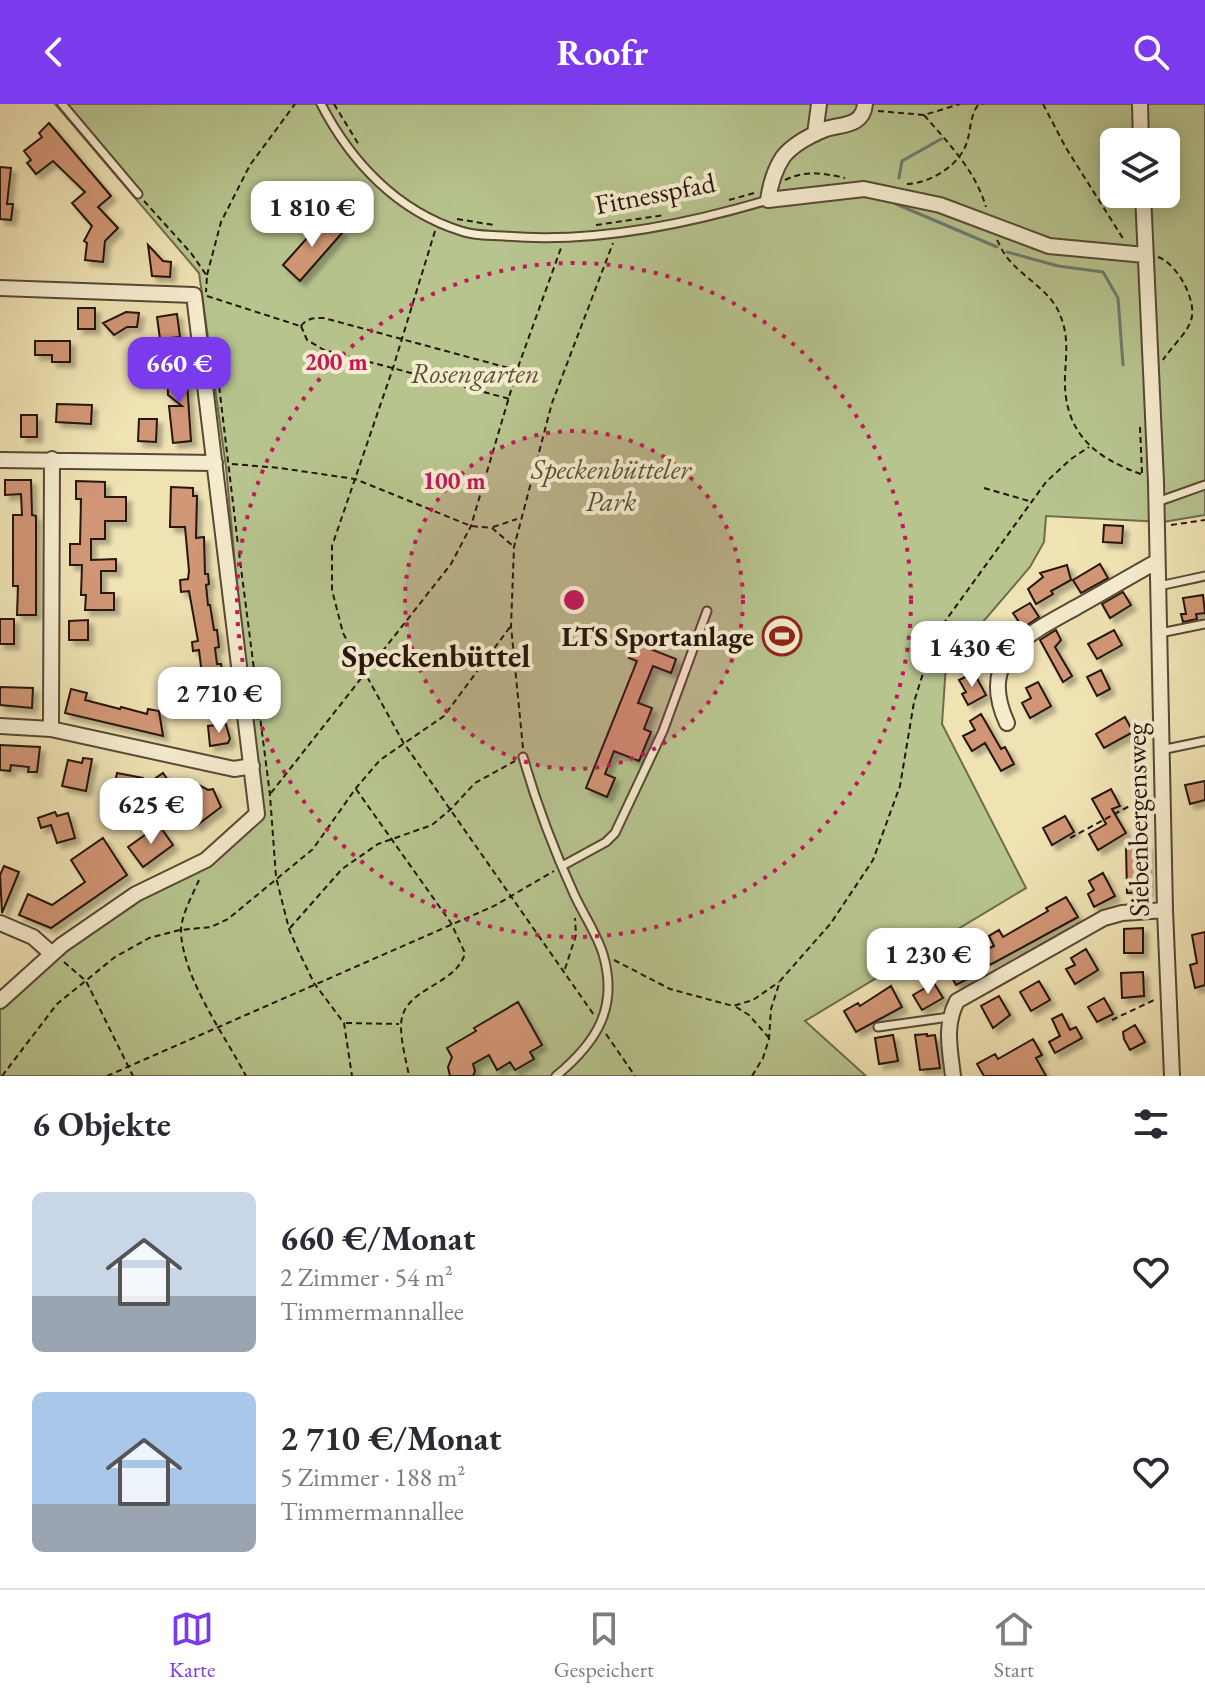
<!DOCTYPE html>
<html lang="de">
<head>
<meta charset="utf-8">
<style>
  :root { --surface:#fff; --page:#f2f2f3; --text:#2b2b33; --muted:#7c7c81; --line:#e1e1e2; --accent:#7c3aed }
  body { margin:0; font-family:"EB Garamond",serif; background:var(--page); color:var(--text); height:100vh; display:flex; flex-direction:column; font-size:30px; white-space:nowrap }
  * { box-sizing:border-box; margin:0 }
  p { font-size:26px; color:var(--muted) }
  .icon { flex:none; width:44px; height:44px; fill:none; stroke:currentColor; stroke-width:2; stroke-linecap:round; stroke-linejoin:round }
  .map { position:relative; height:972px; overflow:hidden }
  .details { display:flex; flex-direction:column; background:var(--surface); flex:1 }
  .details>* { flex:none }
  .tools { position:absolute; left:1100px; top:24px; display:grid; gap:16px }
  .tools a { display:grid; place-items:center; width:80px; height:80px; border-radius:12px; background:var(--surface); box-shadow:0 4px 20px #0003; font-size:40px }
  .price { position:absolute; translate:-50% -68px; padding:0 18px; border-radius:16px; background:#fff; color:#222; font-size:26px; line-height:52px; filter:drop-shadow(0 2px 4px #0008) }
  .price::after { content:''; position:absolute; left:50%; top:48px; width:24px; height:18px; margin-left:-12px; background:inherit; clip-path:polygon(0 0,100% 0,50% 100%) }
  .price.active { background:var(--accent); color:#fff }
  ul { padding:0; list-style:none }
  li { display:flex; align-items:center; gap:24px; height:200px; padding:0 32px }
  li span { display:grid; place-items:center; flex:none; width:224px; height:160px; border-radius:12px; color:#555 }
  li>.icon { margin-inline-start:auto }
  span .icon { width:96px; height:96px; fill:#fffc; stroke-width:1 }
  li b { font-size:34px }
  h2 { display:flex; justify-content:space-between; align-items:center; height:96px; padding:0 32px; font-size:34px }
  header { display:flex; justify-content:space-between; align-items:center; height:104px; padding:0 32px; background:var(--accent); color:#fff; font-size:36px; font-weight:700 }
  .tab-bar { display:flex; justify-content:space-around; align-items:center; height:112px; border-top:2px solid var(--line); background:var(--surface); font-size:22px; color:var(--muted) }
  .tab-bar a { display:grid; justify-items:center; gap:4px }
  .tab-bar .active { color:var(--accent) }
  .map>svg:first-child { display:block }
</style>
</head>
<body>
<header><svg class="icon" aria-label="back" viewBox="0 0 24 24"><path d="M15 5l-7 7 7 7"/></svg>Roofr<svg class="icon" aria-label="search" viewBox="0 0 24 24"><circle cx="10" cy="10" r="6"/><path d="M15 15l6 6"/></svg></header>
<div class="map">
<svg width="1205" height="972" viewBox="0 0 1205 972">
  <defs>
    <filter id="shadow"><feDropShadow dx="5" dy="5" stdDeviation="2" flood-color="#0004"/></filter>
  </defs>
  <rect width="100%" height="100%" fill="#efe2b3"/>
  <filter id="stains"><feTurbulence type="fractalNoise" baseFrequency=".0025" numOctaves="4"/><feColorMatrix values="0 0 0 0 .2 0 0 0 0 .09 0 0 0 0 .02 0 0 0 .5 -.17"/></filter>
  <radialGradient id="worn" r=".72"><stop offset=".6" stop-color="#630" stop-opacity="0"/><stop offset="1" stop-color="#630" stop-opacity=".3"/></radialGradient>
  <path fill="#b7c48e" stroke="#6e6c4d" stroke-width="2" fill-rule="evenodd" d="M55,0H1205V411L1163,418L1046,412L1044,438L1030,463L946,561L942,620L1026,784L805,917L866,972H0V899L64,842L137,792L207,758L258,711L226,363L199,169ZM1114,38H1166V90H1114Z"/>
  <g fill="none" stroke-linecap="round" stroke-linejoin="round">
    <path stroke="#6c7971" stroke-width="3" d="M899,74L902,57L941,35
      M896,100L997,143
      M1007,148L1058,162L1103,168L1118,194L1123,261"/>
  </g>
  <path fill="#d19674" stroke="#25150c" stroke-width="2" filter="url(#shadow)" d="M49,19L111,92L98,103L118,124L105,137L103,158L85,156L87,139L84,137L92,122L72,99L85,88L53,57L36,70L27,59L31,56L24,47L42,33L39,29Z
    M0,63L11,64L7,100H13L11,116L0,115Z
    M325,114L342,129L300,177L283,161Z
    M148,141L163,157L171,158L170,173L152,172Z
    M78,204H95V225H78Z
    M126,208L139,209L137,223H127L114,231L103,219Z
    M177,210L180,233L160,235L157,213Z
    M35,237H70V258H52V251H35Z
    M186,264L191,337L173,339L169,302H182L168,291L167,266Z
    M57,300L92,301L91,320L56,318Z
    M21,311H37V333H21Z
    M139,315H157L156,338L138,337Z
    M5,376H31L32,411L36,412V511H17L18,482H13V411H22L21,390L5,391Z
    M76,377L105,378V393H126V417H105V435H91V456L116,455V467H101V489H114V506H85L86,491H81L82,461H70V440H80L81,395H76Z
    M171,383L193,384V392H197L196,434L204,433L205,470H208L209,480L206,481L208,501H210L214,526H217L219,543L215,544L217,560H221L227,603L206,606L199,546L193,547L192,538L198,537L189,487L181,488L180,476L188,475L189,467L185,423H170Z
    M1104,421L1123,422L1122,439L1103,438Z
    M1100,460L1108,474L1081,489L1073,476Z
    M1067,461L1071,476L1051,487L1053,490L1036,500L1028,485L1043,473L1040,469Z
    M1123,488L1131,501L1110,514L1102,500Z
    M1203,491L1205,509L1196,510L1197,515L1183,518L1181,510H1186L1183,494Z
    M1030,499L1039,513L1023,524L1013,509Z
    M0,515H14V540H0Z
    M88,516V536H69V517Z
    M999,519L1009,536L994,549L987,536L990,534L985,526Z
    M1056,526L1061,536L1055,543L1072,572L1063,578L1040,536Z
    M1114,526L1122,541L1097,555L1088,540Z
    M635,539L676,555L671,569L653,562L638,599L652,604L644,625L651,628L639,657L614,647L605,670L615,674L607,693L586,684L637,557L629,554Z
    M1101,566L1110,585L1097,592L1087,573Z
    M974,569L986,591L968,601L962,590L966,588L959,576Z
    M1038,578L1051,602L1030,614L1022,599L1031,594L1026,584Z
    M0,583L33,584L32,604L0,601Z
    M71,585L87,589L85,596L120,605L121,603L147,610L148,605L159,607L163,632L65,609Z
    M981,610L1001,645L1005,643L1014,660L1001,667L985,639L972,647L963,632L975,626L970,617Z
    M1125,613L1133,628L1104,644L1096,630Z
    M226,620L230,635L228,639L210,642L208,622Z
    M0,641L40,643L37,668H28L29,663L11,661L10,667L0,666Z
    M83,654L92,655L86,687L62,682L68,656L82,659Z
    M117,669L143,674L147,680L163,669L174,685L149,704L133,682L129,701L111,697Z
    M1205,677V696L1190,700L1185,681Z
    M195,679L208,686L213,685L221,703L196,722L183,680Z
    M1111,685L1120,702L1112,705L1126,729L1098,746L1089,730L1106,720L1092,695Z
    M55,708L57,712L68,709L75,734L57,739L51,721L41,724L38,714Z
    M1065,712L1074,728L1052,741L1043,724Z
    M159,721L173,741L143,763L128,743Z
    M103,734L127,771L51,824L19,811L28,790L52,801L85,778L71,756Z
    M1147,741L1148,788L1127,789L1126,742Z
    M4,762L19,768L2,809L0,771Z
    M1103,769L1115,792L1094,803L1088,790L1094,786L1089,777Z
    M1066,793L1078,813L990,861L983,847L994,842L989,832L999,826L1003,833L1048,807L1046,804Z
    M1143,824V849H1124V825Z
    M1205,828V881L1195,884L1190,861L1197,859L1192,831Z
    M1086,845L1098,866L1075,880L1066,865L1075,861L1071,854Z
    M964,851L975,871L956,881L945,861Z
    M1143,868L1144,892L1122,894L1121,869Z
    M1039,877L1050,896L1031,907L1020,888Z
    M934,879L943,894L922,906L913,891Z
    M891,882L902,903L856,928L844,907L858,899L860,902Z
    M999,892L1010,911L993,924L981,902Z
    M1104,894L1113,910L1097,918L1088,903Z
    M518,898L542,941L530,948L534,955L515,966L510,958L497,966L489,951L473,960L475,967L473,972H450L448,963L452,953L447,944L476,927L474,924Z
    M1062,910L1070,926L1076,923L1082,934L1055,949L1049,938L1060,932L1052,915Z
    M1135,921L1145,938L1130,946L1124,935L1123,928Z
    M927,930V932L935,931L940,964L920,966L915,931Z
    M893,931L898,957L879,960L875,934Z
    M1033,935L1042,951L1036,954L1046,972H984L977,960L995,950L998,955Z"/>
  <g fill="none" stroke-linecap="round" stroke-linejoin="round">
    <g stroke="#584836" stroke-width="11">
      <path id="lane" d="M62,0L138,90
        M321,0C351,58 397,107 461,127C474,132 490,131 504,132C591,140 684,121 768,96
        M1157,398L1205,381
        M1159,482L1205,472
        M1160,529L1205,520
        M1161,646L1205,637
        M523,653C537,702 553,744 574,790C583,810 597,830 603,850C619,904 596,939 556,972
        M562,762L606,738L615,729L663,627L707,507
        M878,923L949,913"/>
    </g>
    <g stroke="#584836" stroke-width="18">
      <path id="street" d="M865,0C863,22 843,20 826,25C812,30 792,41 783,53C775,65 770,82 768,96L864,85L940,101L1049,142L1145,151
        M1140,0L1141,38
        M815,30L819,0
        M1143,90L1156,378L1165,806L1172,972
        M0,184L194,191L257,710L206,756L136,790L62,841L0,897
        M0,356L215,359
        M1007,619C977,554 1026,531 1075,504C1102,489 1129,473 1156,458
        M0,622L51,625L234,665L252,662
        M51,625L52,355
        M0,819L33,833L52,850
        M953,972C950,945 944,922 957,897L1104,814L1122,809L1165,806"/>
    </g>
    <path stroke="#25150c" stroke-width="2" stroke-dasharray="6 4" stroke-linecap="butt" d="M334,0L359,41
      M1043,0L1066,44L1124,136
      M878,7L924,11L960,0
      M924,11C949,40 975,66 986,103
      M785,76C805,66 823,69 845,74
      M907,80C931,79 960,61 967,38C971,25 970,12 978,1L983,0
      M729,96L758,88
      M144,97L191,149L207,172L206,188
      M457,115L494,121
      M596,121L665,111
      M435,127L393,264L332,442V486L343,529L403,638L594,911
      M997,136C1000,141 1002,147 1006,152C1021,173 1051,186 1060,211C1069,232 1066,250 1065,272C1063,326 1092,353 1141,370
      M1158,153C1176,159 1195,193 1192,212C1190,227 1171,243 1163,256
      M207,171L221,118L250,61L295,0
      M207,192L300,222
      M301,222L307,236L324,246L510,295
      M301,222C307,214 314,214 324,214L516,266
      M218,273L238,441
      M1140,323L1142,369
      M232,360L280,364L355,375L471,422L492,424L513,442
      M984,384L1029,397
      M1171,421L1205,416
      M493,423L517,415
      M239,448L270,691L276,773L289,825L298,846L314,879L344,919L352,972
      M523,644L511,522L514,443L552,299L613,139
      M356,685L451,819L465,849C456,883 401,883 401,922C401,938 406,956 409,972
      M271,689L451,460L471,422L517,266L561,144
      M1070,734L1150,691
      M199,776C193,790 180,813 181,829C184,876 224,930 246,972
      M290,824L342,765L378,740L432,721L451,705L475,679L515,657
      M614,856L670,885L733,902L753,896L779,878
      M64,858L86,877L133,972
      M565,865L576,831L575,814
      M736,903L749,911L769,934
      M1112,916L1154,896
      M346,919L399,920
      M606,930L635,972
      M2,972L57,900L115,853L149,834L180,826L211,823L228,815L313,745L356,684L380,656L444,612L510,523
      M107,972L494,802L554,767
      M752,972L763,954L769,935L771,905L780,877L831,819L873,756L900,682L914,598L930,547L946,516L1046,378L1071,355L1089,343"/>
    <use href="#lane" stroke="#f5ecce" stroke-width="7"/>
    <use href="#street" stroke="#f5ecce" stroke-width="14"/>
  </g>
  <circle cx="574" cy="496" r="169" fill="#c2185b" fill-opacity=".12"/>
  <g fill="none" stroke="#c2185b" stroke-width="4" stroke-dasharray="4 8">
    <circle cx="574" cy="496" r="169"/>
    <circle cx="574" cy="496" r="337"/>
  </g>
  <defs>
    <g id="stadium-ring" transform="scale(2)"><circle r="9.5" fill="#f5ecce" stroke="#8f2418" stroke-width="1.5"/><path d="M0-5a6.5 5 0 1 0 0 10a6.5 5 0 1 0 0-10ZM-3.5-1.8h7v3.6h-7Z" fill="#8f2418"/></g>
  </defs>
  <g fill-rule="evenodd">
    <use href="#stadium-ring" x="782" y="532"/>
  </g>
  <g text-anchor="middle" stroke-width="8" stroke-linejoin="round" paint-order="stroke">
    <g font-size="28" fill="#25150c" stroke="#f5ecce">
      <text transform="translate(655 89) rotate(-11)" y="10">Fitnesspfad</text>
      <text transform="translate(1137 716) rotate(-91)" y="10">Siebenbergensweg</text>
    </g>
    <g font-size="28" font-style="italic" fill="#58523a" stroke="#f5ecce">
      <text x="475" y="279">Rosengarten</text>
      <text x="611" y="375">Speckenbütteler<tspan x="611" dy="32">Park</tspan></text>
    </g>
    <g font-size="28" font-weight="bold" fill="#25150c" stroke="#f5ecce" text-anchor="end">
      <text x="754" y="542">LTS Sportanlage</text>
    </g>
    <g font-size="32" font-weight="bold" fill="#25150c" stroke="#f5ecce">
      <text x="436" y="563">Speckenbüttel</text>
    </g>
  </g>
  <circle cx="574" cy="496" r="12" fill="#c2185b" stroke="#f5ecce" stroke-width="4"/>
  <g font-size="24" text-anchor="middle" font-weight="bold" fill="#c2185b" stroke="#f5ecce" stroke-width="8" stroke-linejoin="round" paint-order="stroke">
    <text x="336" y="266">200 m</text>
    <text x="454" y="385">100 m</text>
  </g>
  <rect width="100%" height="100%" filter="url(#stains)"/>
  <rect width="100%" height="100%" fill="url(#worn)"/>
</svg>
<div class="tools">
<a><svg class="icon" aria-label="layers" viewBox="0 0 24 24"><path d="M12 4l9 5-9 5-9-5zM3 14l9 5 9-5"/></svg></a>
</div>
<b class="price" style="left:312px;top:145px">1 810 €</b>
<b class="price active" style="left:179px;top:301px">660 €</b>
<b class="price" style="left:972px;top:585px">1 430 €</b>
<b class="price" style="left:219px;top:631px">2 710 €</b>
<b class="price" style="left:151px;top:742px">625 €</b>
<b class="price" style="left:928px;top:892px">1 230 €</b>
</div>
<section class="details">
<h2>6 Objekte<svg class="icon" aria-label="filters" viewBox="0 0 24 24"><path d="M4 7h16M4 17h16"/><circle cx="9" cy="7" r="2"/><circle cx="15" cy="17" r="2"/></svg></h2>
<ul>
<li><span style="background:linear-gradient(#c9d6e8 65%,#9aa5b1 0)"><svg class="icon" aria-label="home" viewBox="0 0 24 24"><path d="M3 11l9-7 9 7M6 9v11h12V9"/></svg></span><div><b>660 €/Monat</b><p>2 Zimmer · 54 m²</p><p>Timmermannallee</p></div><svg class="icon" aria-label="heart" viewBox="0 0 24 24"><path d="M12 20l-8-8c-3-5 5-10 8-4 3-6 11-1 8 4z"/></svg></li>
<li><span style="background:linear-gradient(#a9c7e8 70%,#9aa5b1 0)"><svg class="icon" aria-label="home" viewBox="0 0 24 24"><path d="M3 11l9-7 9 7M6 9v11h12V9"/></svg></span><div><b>2 710 €/Monat</b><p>5 Zimmer · 188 m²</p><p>Timmermannallee</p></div><svg class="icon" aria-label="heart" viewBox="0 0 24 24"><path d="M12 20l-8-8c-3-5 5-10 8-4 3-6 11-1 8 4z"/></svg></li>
</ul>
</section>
<nav class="tab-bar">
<a class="active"><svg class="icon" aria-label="map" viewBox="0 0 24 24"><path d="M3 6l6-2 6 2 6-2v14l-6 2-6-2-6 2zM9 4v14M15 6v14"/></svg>Karte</a>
<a><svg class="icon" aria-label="saved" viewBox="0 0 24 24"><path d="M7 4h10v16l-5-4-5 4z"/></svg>Gespeichert</a>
<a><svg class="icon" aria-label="home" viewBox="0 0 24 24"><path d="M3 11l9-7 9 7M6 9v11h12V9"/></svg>Start</a>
</nav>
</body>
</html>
